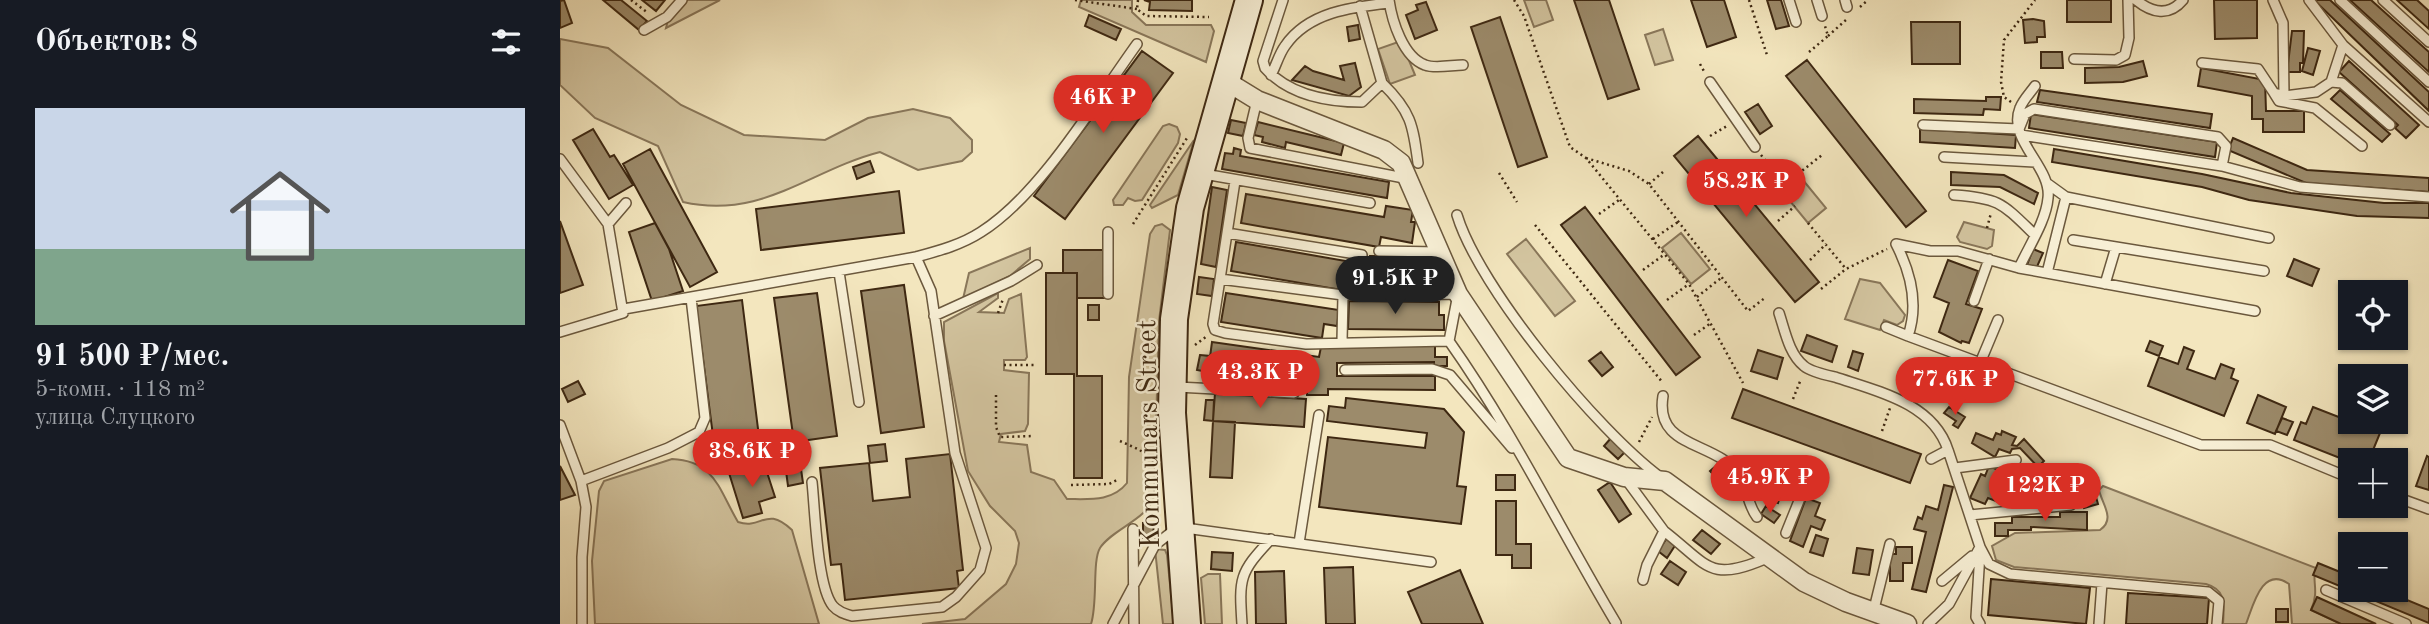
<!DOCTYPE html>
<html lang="ru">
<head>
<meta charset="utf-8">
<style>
  :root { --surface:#171b24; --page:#242831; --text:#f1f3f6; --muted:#9ea1a6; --line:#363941; --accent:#d93025 }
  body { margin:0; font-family:"Old Standard TT",serif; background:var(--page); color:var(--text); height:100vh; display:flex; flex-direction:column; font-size:26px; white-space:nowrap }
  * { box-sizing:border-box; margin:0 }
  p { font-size:23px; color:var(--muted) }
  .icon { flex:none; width:38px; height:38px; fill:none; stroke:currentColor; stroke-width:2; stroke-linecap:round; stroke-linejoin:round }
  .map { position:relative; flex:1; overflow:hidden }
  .side { display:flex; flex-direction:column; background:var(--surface); width:560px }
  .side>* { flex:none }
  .fabs { position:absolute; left:1778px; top:280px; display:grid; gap:14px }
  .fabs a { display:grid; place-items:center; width:70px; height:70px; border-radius:0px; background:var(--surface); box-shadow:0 2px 5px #0004; font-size:35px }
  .price { position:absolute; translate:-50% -60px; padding:0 16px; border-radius:24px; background:var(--accent); color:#fff; font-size:23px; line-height:46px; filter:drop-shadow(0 2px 4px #0008) }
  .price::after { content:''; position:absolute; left:50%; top:42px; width:21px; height:16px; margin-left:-10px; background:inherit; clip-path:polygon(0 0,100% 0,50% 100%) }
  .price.selected { background:#222; color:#fff }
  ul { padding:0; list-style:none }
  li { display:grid; align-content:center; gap:14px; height:371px; padding:0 35px }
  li+li { border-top:2px solid var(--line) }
  li span { display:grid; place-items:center; height:217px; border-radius:0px; color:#555 }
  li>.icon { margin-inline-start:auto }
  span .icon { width:126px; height:126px; fill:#fffc; stroke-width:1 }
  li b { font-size:30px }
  h2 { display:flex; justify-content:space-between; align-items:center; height:84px; padding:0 35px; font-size:30px }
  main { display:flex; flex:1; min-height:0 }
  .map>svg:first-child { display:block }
</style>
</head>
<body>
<main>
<section class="side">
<h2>Объектов: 8<svg class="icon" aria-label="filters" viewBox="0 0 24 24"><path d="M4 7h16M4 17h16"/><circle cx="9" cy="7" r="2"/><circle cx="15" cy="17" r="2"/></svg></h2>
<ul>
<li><span style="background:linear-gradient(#c9d6e8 65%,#7fa58c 0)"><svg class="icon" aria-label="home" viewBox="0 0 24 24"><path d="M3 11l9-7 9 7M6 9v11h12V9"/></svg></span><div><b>91 500 ₽/мес.</b><p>5-комн. · 118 m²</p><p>улица Слуцкого</p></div></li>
</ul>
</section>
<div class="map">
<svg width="1869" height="624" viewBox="0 0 1869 624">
  <rect width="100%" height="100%" fill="#f3e6be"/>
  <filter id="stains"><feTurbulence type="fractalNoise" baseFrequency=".00286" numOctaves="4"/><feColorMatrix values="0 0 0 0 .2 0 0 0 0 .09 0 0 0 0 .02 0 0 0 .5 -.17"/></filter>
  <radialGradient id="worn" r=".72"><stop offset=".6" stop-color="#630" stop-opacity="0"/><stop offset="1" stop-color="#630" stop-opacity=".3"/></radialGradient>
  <path fill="#d4c6a1" stroke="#89775a" stroke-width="2" d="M125,0H160L106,28L108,20Z
    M521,0H572V12L586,25H651L654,31L646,62L519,7Z
    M964,0H986L993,20L974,27Z
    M1103,29L1113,60L1095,65L1085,35Z
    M0,39L48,48L121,105L184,135L265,140L308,118L353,109L390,118L412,140V152L402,161L358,170L320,152C250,170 202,220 123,202L98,146L35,118L0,85Z
    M841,41L855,75L830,84L818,49Z
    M609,124L617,127L620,134L618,143L582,200L575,201L568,198L563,205H554L553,200L603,126Z
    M634,140L618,195L592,208L590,205Z
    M1238,174L1266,208L1248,223L1220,189Z
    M1404,222L1434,230L1432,246L1427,249L1400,242L1397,237Z
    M602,224L610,230L599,321L594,496C589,519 552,529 540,548C532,561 538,603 531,624H362L405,619L446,584L456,564L459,543L455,531L430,506L408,471L384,341V322L438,293V298L419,312L444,313L449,299L461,294L467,357L465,360H444V370L469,373L468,424L465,431L441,434L439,442L467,445L471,472L494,480L507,499C529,499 552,502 567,483L569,377L590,234L595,226Z
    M1121,233L1150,269L1131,284L1102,248Z
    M966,239L1015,301L995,316L947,254Z
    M470,248V259L450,276L403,299L409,273Z
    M1300,279L1320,283L1345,315L1343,321L1337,325L1324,320L1320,330L1285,319Z
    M112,459C155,461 158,488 178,522C203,530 205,505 232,530L259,624H35L32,561L39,491L44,481Z
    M1543,486L1756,568C1751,580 1760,590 1751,610L1781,624H1732L1729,584C1702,565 1693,606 1686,624H1663C1664,605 1667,590 1646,584L1454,567L1436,560L1432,546L1455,533L1540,530C1556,519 1542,504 1539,490Z
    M595,549L605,550L607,555L614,624H603Z
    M648,574H660L662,624H645L641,578Z"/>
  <path fill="#9c8b6b" stroke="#3e2812" stroke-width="2" d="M4,0L12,23L0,28V1Z
    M43,0H61L87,21L79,30Z
    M82,0H105L96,11Z
    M584,0H632V11L589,10L590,2Z
    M1014,0H1049L1079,89L1048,99Z
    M1131,0H1164L1176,37L1147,47Z
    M1207,0H1221L1229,26L1216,29Z
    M1507,0H1551V22H1507Z
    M1654,0H1697V38L1655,39Z
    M1754,0H1770L1869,92V111Z
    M1790,0H1811L1869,52V72Z
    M1837,0H1857L1869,11V29Z
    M866,2L877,30L855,39L846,15L858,10L856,5Z
    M529,15L561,29L556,40L525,26Z
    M940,17L987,157L958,167L911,27Z
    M1473,19L1484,21L1485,37H1477V42L1465,43L1463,20Z
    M1351,22H1400V64H1352Z
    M798,25L800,39L789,41L787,27Z
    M1732,31H1744L1743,63H1740V72H1727Z
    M1748,48L1760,51L1753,75L1742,71Z
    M582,51L613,73L505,219L474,196Z
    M1481,52H1502L1503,68H1481Z
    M1247,60L1366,211L1346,227L1226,76Z
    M1583,61L1587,76L1563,82L1525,83V68L1559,67Z
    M1789,61L1859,125L1846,138L1835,128L1838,125L1779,72Z
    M795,63L801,87L789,96L732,80L745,66L753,71L784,80L780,66Z
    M1641,68L1705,80L1706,111H1744V132H1703V119H1692V96L1638,86Z
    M1480,90L1652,114L1650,128L1477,102Z
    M1780,90L1830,134L1822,142L1771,99Z
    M1426,97H1441L1440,110L1424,109L1423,115L1354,113V99L1426,101Z
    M1198,104L1212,126L1200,134L1185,112Z
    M1471,114L1657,142L1655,157L1469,128Z
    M671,120L686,123L683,136L668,133Z
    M698,122L784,143L781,155L726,142L725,148L702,142L703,137L694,135Z
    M33,129L50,157L54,155L73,185L49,199L13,140Z
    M1360,129L1456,135L1455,148L1360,142Z
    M1138,136L1259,282L1235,302L1114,156Z
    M1673,138L1747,170L1869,178V192L1746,183L1668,150Z
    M674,148L681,150L680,156L829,182L827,198L662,169L665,153L673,154Z
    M90,149L157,272L130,287L63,164Z
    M1494,149L1642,174L1731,193L1824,203H1869V218L1797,216L1689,200L1642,187L1492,162Z
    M310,161L314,172L297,179L293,167Z
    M1391,172L1444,175L1478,193L1474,204L1440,187L1391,185Z
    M652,187L667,190L656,267L641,264Z
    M339,191L344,233L201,250L196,209Z
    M686,194L824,217L826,206L853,210L851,222H855L852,243L821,237L819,247L681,223Z
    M1025,207L1140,357L1116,375L1001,225Z
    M0,221L23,285L0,293Z
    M95,223L109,249L123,291L92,301L69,232Z
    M676,242L803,264L800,281L795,280L793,292L671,271Z
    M1473,249L1483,253L1476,269L1467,265Z
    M503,250H544V298H517V273H503Z
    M810,256L868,257V272H874L873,287L836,283V291H830V284L806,283Z
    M1734,259L1759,269L1752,286L1727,276Z
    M1388,260L1418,271L1406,304L1422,309L1409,343L1402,341L1401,343L1379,332L1389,303L1374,297Z
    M486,273H517V376H542V478H514V374H486Z
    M639,277L654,279L652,296L637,294Z
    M344,285L364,427L321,433L301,291Z
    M257,293L277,436L234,442L214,298Z
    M666,293L779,310L777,326L764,324L762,338L661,322Z
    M182,300L200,445L155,451L136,306Z
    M789,301L879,302V315H884V330L788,329Z
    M528,305H539V320H528Z
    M1247,335L1277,346L1272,362L1241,351Z
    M1590,341L1603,346L1599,356L1586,351Z
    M652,342L759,357L761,347L875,345V357H887V366H874V362L777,363V376H875V390L768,389V395H747V386L648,372Z
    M1624,347L1634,351L1627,369L1655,379L1661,364L1674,369L1671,378L1678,381L1664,416L1588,386L1599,357L1618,364Z
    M1198,350L1223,358L1217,379L1191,371Z
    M1293,351L1303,354L1298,371L1288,367Z
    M1041,352L1053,367L1042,376L1029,361Z
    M640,355L650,356L648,372L637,370Z
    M18,381L25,394L8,402L2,389Z
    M1183,389L1361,454L1350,483L1172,418Z
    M655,393L746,399L744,427L653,421Z
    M1698,395L1726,407L1715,434L1687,423Z
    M786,398L884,409L904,432L897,486L906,487L901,524L759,507L768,437L865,448L867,433L767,421L769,406L785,408Z
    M646,400H654L653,421L644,420Z
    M1389,407L1405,417L1398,428L1393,425L1396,421L1384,413Z
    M1753,407L1820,433L1809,460L1790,462L1734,440L1741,422L1746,424Z
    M1722,418L1733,422L1727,435L1716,431Z
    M653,421L675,422L672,478L650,477Z
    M1442,431L1456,437L1452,445L1457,446L1464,439L1484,461L1478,467L1460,448L1452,449L1450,453L1439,449L1435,457L1412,443L1416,433L1433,440L1436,433L1441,435Z
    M1051,438L1065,452L1058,459L1044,446Z
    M325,444L327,461L310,463L308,446Z
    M390,454L403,570L397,571L399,588L285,600L281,564L271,565L260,468L309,463L313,501L350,497L346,459Z
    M1867,456L1869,457V490L1856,486Z
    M204,463L215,497L199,502L202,513L183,518L169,473Z
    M1158,464L1180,486L1172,494L1150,471Z
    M1459,464L1475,471L1471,480L1481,485L1485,475L1501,482L1504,475L1520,483L1513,498L1497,490L1495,496L1483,490L1478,502L1458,493L1456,497L1449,493L1444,504L1428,498L1425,504L1410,498L1421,474L1425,476L1429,466L1447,474L1451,467L1457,469Z
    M0,466L15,495L0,500Z
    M241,469L243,483L228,486L226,471Z
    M936,475H955V490H936Z
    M1050,482L1071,514L1059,522L1038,490Z
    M1191,484L1221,493L1218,503L1188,495Z
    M1384,485L1393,487L1366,592L1352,589L1366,532L1354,529L1358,517L1362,519L1366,506L1378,510Z
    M1534,490L1538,504L1524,508L1520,494Z
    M1246,498L1260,503L1255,516L1265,520L1261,530L1251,526L1243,547L1230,541Z
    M936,501H956V544H971V568H952V555H936Z
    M1206,506L1220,515L1214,523L1201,514Z
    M1500,512H1527V530L1471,527V530H1448V536H1435V523H1452V517H1500Z
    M593,522L594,538H583V523Z
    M1142,530L1160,544L1151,554L1133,540Z
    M1256,535L1268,539L1263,556L1250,552Z
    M1107,538L1116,544L1107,558L1098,551Z
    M1336,547H1352V563H1343V581H1330V554H1336Z
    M1297,548L1313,550L1309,575L1293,573Z
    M652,552L673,553L672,571L651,569Z
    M1110,561L1126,572L1118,585L1101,574Z
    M1758,563L1790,576V590H1823L1869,609V623L1753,575Z
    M793,567L795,624H766L764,568Z
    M900,570L923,624H862L848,592Z
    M724,571L726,624H696L695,572Z
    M1431,579L1530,588L1526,624L1428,615Z
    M1568,593L1649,598L1647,624H1566Z
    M1757,597L1816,624H1781L1751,610Z
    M1716,609H1728V622H1716Z"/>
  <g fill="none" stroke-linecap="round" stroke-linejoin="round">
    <g stroke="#6b583d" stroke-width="12">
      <path id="service" d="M723,0L703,61L705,68C729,95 768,102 802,102L822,83C851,111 853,125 858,163
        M829,0C832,21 843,57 865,65C875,69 892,65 903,65
        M1229,0L1236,22
        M1257,0L1262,16
        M1285,0L1287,7
        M1576,0C1592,13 1609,17 1623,0
        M1713,0L1723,23L1724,96L1756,92L1771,82L1783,45L1749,0
        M1780,0L1869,82
        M1823,0L1869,42
        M800,6L822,83
        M84,30L107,17L122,0
        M1783,45L1869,122
        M1514,59L1556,60L1565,55L1569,38L1568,0
        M1642,63L1698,69L1714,93L1718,94
        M711,75C716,66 719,54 725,46C748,12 792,7 829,3
        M1150,82L1195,147
        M1771,82L1782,83L1830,125
        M1714,93L1719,101L1755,108L1802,146
        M697,100L688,138L690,148L849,179
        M1363,125L1459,129L1465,114L1474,109L1658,137L1666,146L1662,166
        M1461,135L1662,166L1740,187L1869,197
        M1384,157L1476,162
        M0,159L48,224
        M644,174L810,203
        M675,181L667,233L802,255
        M1488,184L1506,197
        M1394,195C1439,198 1442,203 1474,234
        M897,215C919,288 1038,431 1100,477
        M548,232V294
        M667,233L660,279L783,295L898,294L889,341C952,430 1000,529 1056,623
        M1513,240L1704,271
        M1336,244C1351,273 1359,304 1348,336L1641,445H1710L1790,478
        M1336,244L1370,251H1398L1459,268L1695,311
        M819,251L879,252
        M1459,268C1469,246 1486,221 1488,198C1492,167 1447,140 1460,108C1463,100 1470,93 1475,86
        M279,272L299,402
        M1487,273L1506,197L1709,238
        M660,279L653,324L655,330L665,333L746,344L889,341
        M1545,284L1556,247
        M1414,301L1429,259
        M64,309L356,257
        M1219,313C1225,331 1229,354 1244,366C1251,372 1266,375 1275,377C1317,391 1373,403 1388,450L1371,459
        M374,316L451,281L477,265
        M1326,327L1348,336
        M0,332L63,313L48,224L66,203
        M782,341L783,295
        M1420,363L1438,320
        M785,370L872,369L890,375L952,448
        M617,387L734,393
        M1103,396C1094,450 1157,440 1180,476C1188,489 1187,504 1197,517
        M0,425L21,481L26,507L22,557V624
        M1395,468L1456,460
        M1065,478L1104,531L1087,565L1083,580
        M21,481L108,448L139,432L145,418L131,298
        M252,482C255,509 257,587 273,606C278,612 285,614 292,616L382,607L396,597L420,570L426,548L395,453L371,291L356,257C378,251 401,245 421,232C480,195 535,102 577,44
        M1836,497L1869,509
        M1410,515L1511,505
        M573,529L574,624
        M1104,531C1149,566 1149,583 1207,558
        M1226,533L1251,471
        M739,543L759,415
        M1420,547L1429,564L1450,574L1648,592L1659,601L1657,624
        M1420,553L1416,617L1420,624
        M1382,581L1412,556
        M1766,590L1846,624
        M1313,613L1330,544
        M553,624L595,545L618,527L871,562
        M682,624C679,578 679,573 711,539
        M1368,624L1389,604L1420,547L1388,450
        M1539,624L1542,583"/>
    </g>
    <g stroke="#6b583d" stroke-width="21">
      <path id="minor" d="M666,81L697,100L824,150L841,163L898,294L1008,458L1064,477L1105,481L1244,582L1286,602L1347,624"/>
    </g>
    <g stroke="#3e2812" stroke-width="30">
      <path id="secondary" d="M627,624L612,413L614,319L630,208L689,0"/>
    </g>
    <path stroke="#3e2812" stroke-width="2.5" stroke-dasharray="2 3.5" stroke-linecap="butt" d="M71,0L88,13
      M515,0L577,9
      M578,0L577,9L586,16L649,17
      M954,0L964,16L1010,147L1026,158L1129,284L1183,383
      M1189,0L1207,55
      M1300,7L1308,0
      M1268,36L1287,19
      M1249,52L1268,36L1265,26
      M1140,64L1145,73
      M1451,102L1444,97L1441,82L1444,40L1475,0
      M1150,136L1167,126
      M1201,155L1225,185
      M1026,158L1069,171L1089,184L1188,311L1206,297
      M939,173L957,202
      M1238,174L1262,155
      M1089,184L1103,172
      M1193,189L1214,172
      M1039,214L1059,200
      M1218,221L1235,206
      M1248,223L1286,269
      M573,224L627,138
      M975,225L1103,383
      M1427,228L1431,213
      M1093,239L1118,222
      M1250,260L1266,244
      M1083,270L1105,254
      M1261,289L1286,269L1327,249
      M1137,297L1161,278
      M1107,300L1129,284
      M438,313L443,299
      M1134,335L1151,323
      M635,345L647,336
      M444,365H474
      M436,395V427L440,437L473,436
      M1233,399L1241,379
      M1322,431L1330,408
      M560,441L580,450L594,463
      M1079,442L1092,417
      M511,485L549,484L559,479"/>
    <use href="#service" stroke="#f7efd5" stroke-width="9"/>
    <use href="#minor" stroke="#f7efd5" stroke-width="18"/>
    <use href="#secondary" stroke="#f7efd5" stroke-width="26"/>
  </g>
  <g text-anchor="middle" stroke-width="5" stroke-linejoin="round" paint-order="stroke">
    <g font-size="28" fill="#3e2812" stroke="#f7efd5">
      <text transform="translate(587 434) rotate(-91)" y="10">Kommunars Street</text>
    </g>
  </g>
  <rect width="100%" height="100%" filter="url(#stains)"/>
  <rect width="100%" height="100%" fill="url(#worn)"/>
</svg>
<div class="fabs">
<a><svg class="icon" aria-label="locate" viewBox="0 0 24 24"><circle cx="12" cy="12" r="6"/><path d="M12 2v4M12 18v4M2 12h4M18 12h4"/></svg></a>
<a><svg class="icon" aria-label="layers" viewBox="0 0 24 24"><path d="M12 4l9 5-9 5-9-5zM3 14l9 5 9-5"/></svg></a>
<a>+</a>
<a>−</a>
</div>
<b class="price" style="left:543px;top:135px">46K ₽</b>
<b class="price" style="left:1186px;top:219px">58.2K ₽</b>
<b class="price selected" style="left:835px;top:316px">91.5K ₽</b>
<b class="price" style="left:700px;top:410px">43.3K ₽</b>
<b class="price" style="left:1395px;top:417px">77.6K ₽</b>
<b class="price" style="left:192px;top:489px">38.6K ₽</b>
<b class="price" style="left:1210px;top:515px">45.9K ₽</b>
<b class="price" style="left:1485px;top:523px">122K ₽</b>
</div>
</main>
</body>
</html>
